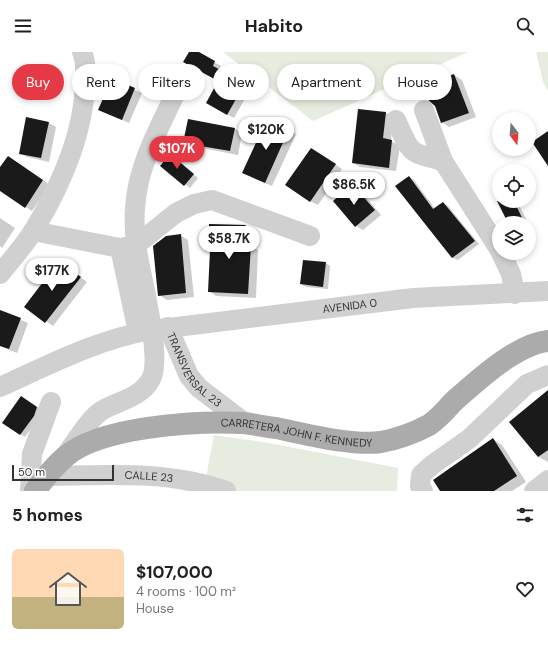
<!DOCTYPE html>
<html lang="en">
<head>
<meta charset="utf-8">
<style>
  :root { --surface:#fff; --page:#f2f2f2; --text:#202124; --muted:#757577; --line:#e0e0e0; --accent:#e63946 }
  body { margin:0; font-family:"DM Sans",sans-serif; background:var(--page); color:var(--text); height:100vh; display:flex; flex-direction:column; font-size:15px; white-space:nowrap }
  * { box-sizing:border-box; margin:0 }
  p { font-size:13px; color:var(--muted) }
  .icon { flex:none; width:22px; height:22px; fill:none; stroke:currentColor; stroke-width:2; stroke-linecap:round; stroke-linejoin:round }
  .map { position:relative; height:439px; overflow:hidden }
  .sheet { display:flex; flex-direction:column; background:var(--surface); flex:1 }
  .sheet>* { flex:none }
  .top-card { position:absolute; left:12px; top:12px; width:524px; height:36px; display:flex; gap:8px }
  .needle { width:26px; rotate:164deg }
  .tools { position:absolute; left:492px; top:60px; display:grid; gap:8px }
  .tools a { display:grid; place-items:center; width:44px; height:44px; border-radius:50%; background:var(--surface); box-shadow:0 2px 6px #0003; font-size:20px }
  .scale { position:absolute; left:12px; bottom:10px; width:102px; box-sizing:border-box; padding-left:4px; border:2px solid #333; border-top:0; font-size:11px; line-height:14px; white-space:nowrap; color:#333; -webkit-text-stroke:3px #fff; paint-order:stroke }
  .price { position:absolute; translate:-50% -34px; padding:0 9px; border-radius:14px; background:#fff; color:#222; font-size:13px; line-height:26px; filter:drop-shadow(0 1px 2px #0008) }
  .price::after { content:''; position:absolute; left:50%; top:24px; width:12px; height:9px; margin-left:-6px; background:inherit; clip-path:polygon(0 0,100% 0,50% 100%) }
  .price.active { background:var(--accent); color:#fff }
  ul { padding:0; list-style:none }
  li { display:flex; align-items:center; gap:12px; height:100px; padding:0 12px }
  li+li { border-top:1px solid var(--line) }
  li span { display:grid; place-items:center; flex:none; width:112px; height:80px; border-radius:6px; color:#555 }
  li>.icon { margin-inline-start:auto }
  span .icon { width:48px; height:48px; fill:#fffc; stroke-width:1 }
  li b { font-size:17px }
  h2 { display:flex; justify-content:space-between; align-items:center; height:48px; padding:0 12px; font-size:17px }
  .tag { padding:0 14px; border-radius:18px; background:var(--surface); box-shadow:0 2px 6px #0003; font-size:14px; line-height:36px }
  .tag.active { background:var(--accent); color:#fff }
  header { display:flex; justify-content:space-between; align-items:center; height:52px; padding:0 12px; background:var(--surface); font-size:18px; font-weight:700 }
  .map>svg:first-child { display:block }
</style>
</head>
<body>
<header><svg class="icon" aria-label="menu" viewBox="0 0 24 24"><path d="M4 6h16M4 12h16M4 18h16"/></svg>Habito<svg class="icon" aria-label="search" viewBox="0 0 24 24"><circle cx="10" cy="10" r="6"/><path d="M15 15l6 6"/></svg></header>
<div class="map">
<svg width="548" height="439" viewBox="0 0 548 439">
  <rect width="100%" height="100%" fill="#fff"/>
  <path fill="#e6ecdf" d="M223,0H468L313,69Z
    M536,0H548V39L543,30Z
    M214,383L269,391L398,416L397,439H226L205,431Z"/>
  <path fill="#0003" d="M190,0H197L221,14L219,18L251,36L234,66L207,51L220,29Z
    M454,23L462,28L476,65L449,75L442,70Z
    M113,28L142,41L129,71L100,58Z
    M386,61L393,65L391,89L400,94L396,119L360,115L353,111Z
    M49,71L56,75L49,110L27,105L20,101Z
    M235,77L242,81L238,103L192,94L184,90Z
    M288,78L296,82L272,134L251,125Z
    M319,101L342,117L318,153L310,149Z
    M175,107L198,126L190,136L162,114Z
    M15,109L50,133L32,159L0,138V116Z
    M409,125L414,128L435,157L443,151L448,154L479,192L458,208L453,206L396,134Z
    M353,133L360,138L381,163L363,178L356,174Z
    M499,140V149H517L528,171H510L495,142Z
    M0,166L15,176L2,196L0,194Z
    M245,174L253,178L246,191L258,198L256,246L216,244L209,239L211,198Z
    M180,183L188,188L194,245L167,248L159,243Z
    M59,210L87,230L53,274L25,254Z
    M326,211L330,214L328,237L306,235L301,232Z
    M0,259L28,271L17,301L0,294Z
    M548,339V410L539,405L510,370Z
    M22,345L42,358L38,367L25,385L4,371Z
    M493,387L502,393L526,430L512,439H441Z"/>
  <path fill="#1a1a1a" d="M189,0H199L215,9L213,14L245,31L227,63L206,51L218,29L183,10Z
    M454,22L469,61L441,71L435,54L427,47L422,34Z
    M112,26L135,36L122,68L98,58Z
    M358,57L386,60L383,86L392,88L389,116L352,111Z
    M26,65L49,70L41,106L19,102Z
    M188,67L235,76L230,99L183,91Z
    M267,67L289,77L265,131L242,121Z
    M548,79V114L532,90Z
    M311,96L336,112L310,150L285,133Z
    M170,102L194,122L184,134L160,114Z
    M8,104L43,128L25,156L0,139V115Z
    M409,124L433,157L443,150L475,189L452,206L395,134Z
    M352,132L375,158L355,175L333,149Z
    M497,149H514L523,168L517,171H508Z
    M209,172L246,173L239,186L251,193L248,242L208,240L210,198H209Z
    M181,182L186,241L158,244L153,194L166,184Z
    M303,208L326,210L323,235L300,232Z
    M59,209L81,225L45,271L24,255Z
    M0,258L21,266L9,297L0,294Z
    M548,338V398L538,405L509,370Z
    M21,344L37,355L34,364L20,383L2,371Z
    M493,386L517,424L494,439H440L433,428Z"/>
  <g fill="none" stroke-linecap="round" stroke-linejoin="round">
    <g stroke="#d0d0d0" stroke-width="20">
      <path d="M424,58L443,109L499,197"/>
      <path d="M396,68C411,102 408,100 443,109"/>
      <path d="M33,179L120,196L136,193L176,161L194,152L212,148L310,184"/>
      <path d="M120,196L138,280"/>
      <path d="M501,201L511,222L515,242"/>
      <path d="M0,222C11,208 24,194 34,178C60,135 83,85 85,33C85,21 87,11 82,0"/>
      <path id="s1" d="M168,275L189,324L199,336L245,371"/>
      <path id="s2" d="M0,335C49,313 98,287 152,278L413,246L548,239"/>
      <path d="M65,404C75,391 88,368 101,359C118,349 141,346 151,327C163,306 140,221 136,193C135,182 134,169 135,157C137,114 159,77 177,38"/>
      <path id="s3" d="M46,424C106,423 169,418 226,439"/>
      <path d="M30,439L32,402L51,350"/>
      <path d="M423,439L420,434L421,423L432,413L469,387L527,332L548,323"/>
      <path d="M534,439L548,428"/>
    </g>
    <path stroke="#ababab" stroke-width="22" id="s4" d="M35,439C44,427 53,415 65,405C100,374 197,369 243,371C254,372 265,375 276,376C306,382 351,394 381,390C397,387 414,381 429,373C438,367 446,358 453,350C478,328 515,293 548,289"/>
  </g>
  <g text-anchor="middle" stroke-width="4" stroke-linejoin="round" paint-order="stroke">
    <g font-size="11" fill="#333" stroke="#fff">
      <text dy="4" stroke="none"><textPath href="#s2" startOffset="362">AVENIDA 0</textPath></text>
      <text dy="4" stroke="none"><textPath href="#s1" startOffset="51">TRANSVERSAL 23</textPath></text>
      <text dy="4" stroke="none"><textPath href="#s4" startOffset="284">CARRETERA JOHN F. KENNEDY</textPath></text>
      <text dy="4" stroke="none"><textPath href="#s3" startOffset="103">CALLE 23</textPath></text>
    </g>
  </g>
</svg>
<div class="tools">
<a><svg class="needle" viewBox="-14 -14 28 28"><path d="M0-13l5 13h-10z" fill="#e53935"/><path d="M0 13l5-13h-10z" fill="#757577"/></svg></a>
<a><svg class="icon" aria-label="locate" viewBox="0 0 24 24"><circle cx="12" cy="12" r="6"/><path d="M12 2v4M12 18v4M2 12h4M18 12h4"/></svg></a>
<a><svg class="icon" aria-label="layers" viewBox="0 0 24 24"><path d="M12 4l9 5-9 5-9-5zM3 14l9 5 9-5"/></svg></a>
</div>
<div class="scale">50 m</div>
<b class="price" style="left:266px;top:99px">$120K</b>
<b class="price active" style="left:177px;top:118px">$107K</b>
<b class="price" style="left:354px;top:154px">$86.5K</b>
<b class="price" style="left:229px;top:208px">$58.7K</b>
<b class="price" style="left:52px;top:240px">$177K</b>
<div class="top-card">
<a class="tag active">Buy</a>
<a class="tag">Rent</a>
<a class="tag">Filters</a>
<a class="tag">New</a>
<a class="tag">Apartment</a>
<a class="tag">House</a>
</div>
</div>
<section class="sheet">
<h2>5 homes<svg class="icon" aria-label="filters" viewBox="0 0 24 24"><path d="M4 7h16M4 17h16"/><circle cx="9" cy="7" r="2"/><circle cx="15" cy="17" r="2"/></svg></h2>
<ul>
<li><span style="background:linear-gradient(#ffd9b3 60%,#c2b280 0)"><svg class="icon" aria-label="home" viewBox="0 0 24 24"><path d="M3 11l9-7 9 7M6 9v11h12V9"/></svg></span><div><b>$107,000</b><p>4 rooms · 100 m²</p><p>House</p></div><svg class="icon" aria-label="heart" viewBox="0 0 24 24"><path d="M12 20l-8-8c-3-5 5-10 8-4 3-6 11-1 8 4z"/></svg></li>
</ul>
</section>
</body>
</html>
